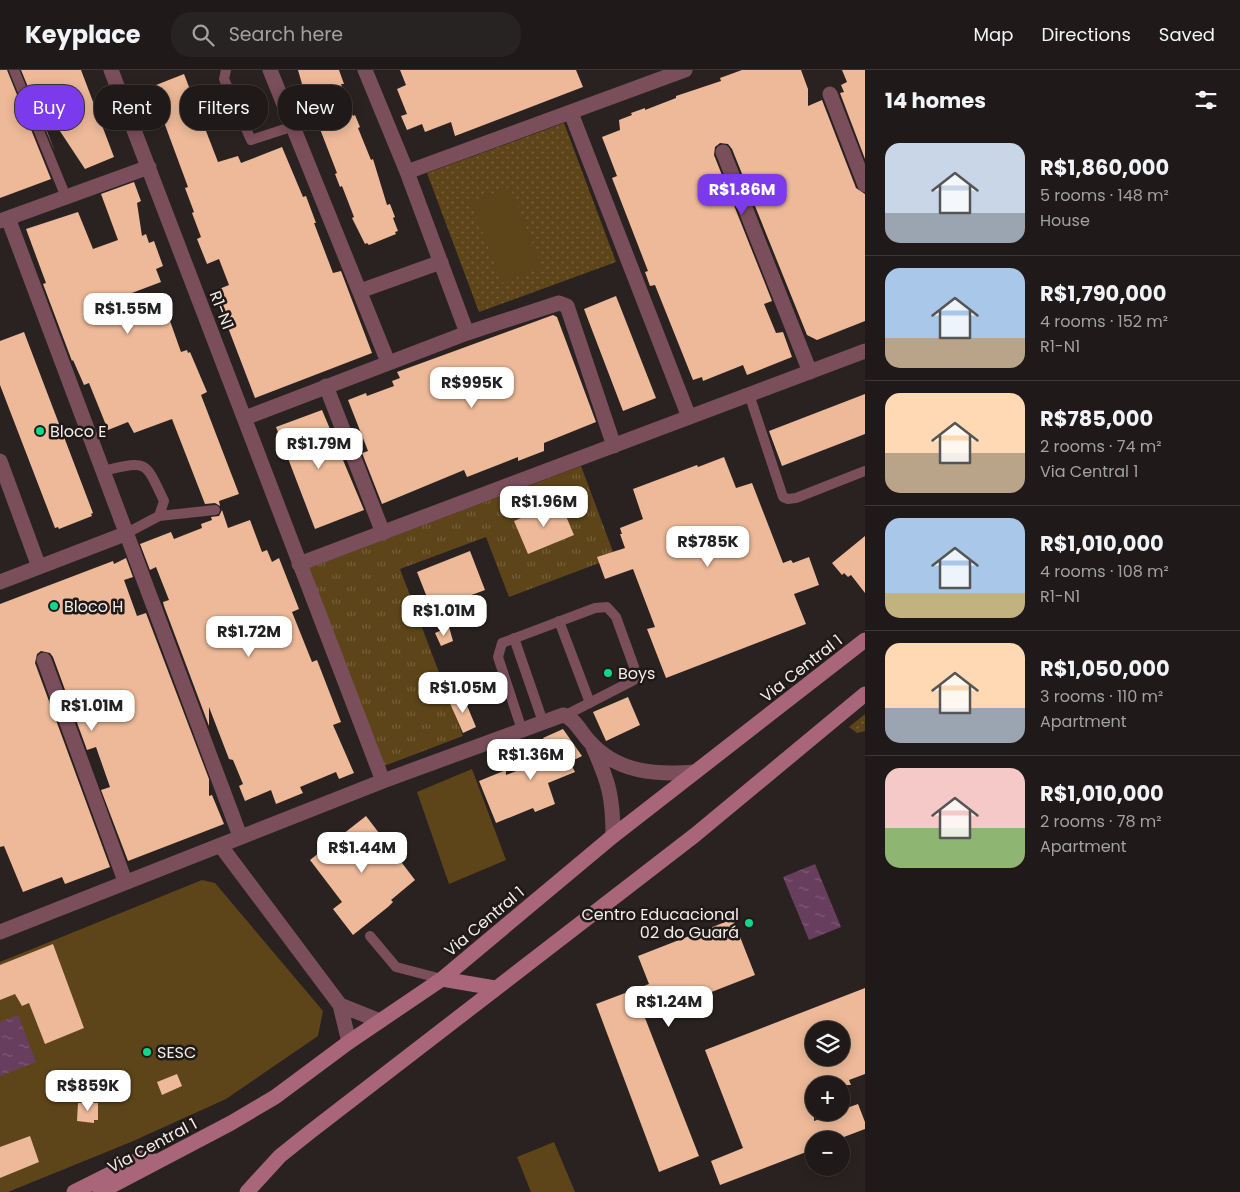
<!DOCTYPE html>
<html lang="en">
<head>
<meta charset="utf-8">
<style>
  :root { --surface:#1f1a19; --page:#272322; --text:#f1f3f6; --muted:#a1a1a2; --line:#3c3838; --accent:#7c3aed }
  body { margin:0; font-family:Poppins,sans-serif; background:var(--page); color:var(--text); height:100vh; display:flex; flex-direction:column; font-size:19px; white-space:nowrap }
  * { box-sizing:border-box; margin:0 }
  p { font-size:16px; color:var(--muted) }
  .icon { flex:none; width:28px; height:28px; fill:none; stroke:currentColor; stroke-width:2; stroke-linecap:round; stroke-linejoin:round }
  .map { position:relative; flex:1; overflow:hidden }
  .panel { display:flex; flex-direction:column; background:var(--surface); width:375px }
  .panel>* { flex:none }
  .hud { position:absolute; left:15px; top:15px; width:475px; height:45px; display:flex; gap:10px }
  .buttons { position:absolute; left:805px; top:951px; display:grid; gap:10px }
  .buttons a { display:grid; place-items:center; width:45px; height:45px; border-radius:50%; background:var(--surface); box-shadow:0 2px 12px #0003,0 0 0 1px var(--line); font-size:25px }
  .price { position:absolute; translate:-50% -42px; padding:0 11px; border-radius:10px; background:#fff; color:#222; font-size:16px; line-height:32px; filter:drop-shadow(0 1px 2px #0008) }
  .price::after { content:''; position:absolute; left:50%; top:30px; width:15px; height:11px; margin-left:-8px; background:inherit; clip-path:polygon(0 0,100% 0,50% 100%) }
  .price.active { background:var(--accent); color:#fff }
  ul { padding:0; list-style:none }
  li { display:flex; align-items:center; gap:15px; height:125px; padding:0 20px }
  li+li { border-top:1px solid var(--line) }
  li span { display:grid; place-items:center; flex:none; width:140px; height:100px; border-radius:15px; color:#555 }
  li>.icon { margin-inline-start:auto }
  span .icon { width:60px; height:60px; fill:#fffc; stroke-width:1 }
  li b { font-size:21px }
  h2 { display:flex; justify-content:space-between; align-items:center; height:60px; padding:0 20px; font-size:21px }
  .pill { padding:0 18px; border-radius:20px; background:var(--surface); box-shadow:0 2px 12px #0003,0 0 0 1px var(--line); font-size:18px; line-height:45px }
  .pill.active { background:var(--accent); color:#fff }
  header { display:flex; align-items:center; gap:30px; box-sizing:border-box; height:70px; padding:0 25px; background:var(--surface); border-bottom:1px solid var(--line) }
  header strong { font-size:24px }
  nav { display:flex; gap:28px; margin-inline-start:auto; font-size:18px }
  .search { width:350px; height:45px; background:var(--page); display:flex; align-items:center; gap:12px; box-sizing:border-box; padding:0 18px; border-radius:20px; color:var(--muted); font-size:19px }
  main { display:flex; flex:1; min-height:0 }
  .map>svg:first-child { display:block }
</style>
</head>
<body>
<header>
<strong>Keyplace</strong>
<div class="search"><svg class="icon" aria-label="search" viewBox="0 0 24 24"><circle cx="10" cy="10" r="6"/><path d="M15 15l6 6"/></svg>Search here</div>
<nav><a>Map</a><a>Directions</a><a>Saved</a></nav>
</header>
<main>
<div class="map">
<svg width="865" height="1122" viewBox="0 0 865 1122">
  <defs>
    <pattern id="grass-tufts" width="24" height="20" patternUnits="userSpaceOnUse" patternTransform="scale(1.25)"><rect width="24" height="20" fill="#5d4519"/><path d="M3 7l-1-3M5 7V3M7 7l1-3M15 17l-1-3M17 17v-4M19 17l1-3" fill="none" stroke="#75603b"/></pattern>
    <pattern id="park-dots" width="8" height="8" patternUnits="userSpaceOnUse" patternTransform="scale(1.25)"><rect width="8" height="8" fill="#5d4519"/><path d="M2 2h.1M6 6h.1" fill="none" stroke="#75603b" stroke-width="1.8" stroke-linecap="round"/></pattern>
    <pattern id="water-ripples" width="26" height="14" patternUnits="userSpaceOnUse" patternTransform="scale(1.25)"><rect width="26" height="14" fill="#683e5f"/><path d="M2 4q2-2 4 0t4 0M15 11q2-2 4 0t4 0" fill="none" stroke="#7e5a76"/></pattern>
  </defs>
  <rect width="100%" height="100%" fill="#292221"/>
  <path fill="url(#grass-tufts)" d="M581,396L615,487L509,527L486,467L400,499L463,666L384,696L309,498Z"/>
  <path fill="url(#park-dots)" d="M564,53L616,192L479,242L427,103Z
    M865,644V661L857,663L849,657Z"/>
  <path fill="#5d4519" d="M510,117L542,197L502,213L471,132Z
    M472,699L506,790L449,814L417,722Z
    M202,810L215,813L323,941L318,966L226,1029L131,1072L8,1122H0V892Z
    M554,1072L575,1122H531L517,1087Z"/>
  <path fill="url(#water-ripples)" d="M815,794L841,857L809,870L783,807Z
    M18,945L36,992L0,1006V952Z"/>
  <path fill="#edb998" fill-rule="evenodd" d="M0,0H7L51,109L0,128Z
    M21,0H81L114,87L85,99L48,43L41,46L55,82Z
    M298,0H339L344,14H341L353,46L355,45L360,57L358,58L371,90L373,89L387,135L390,134L395,147L393,148L398,161L395,162L396,164L369,175L367,173L365,174L352,148L354,147L342,116L340,117L335,104L337,103L308,28H306Z
    M400,0H576L583,17L455,66L451,52L425,62L422,54L407,60L401,46L407,44L397,19L406,15Z
    M742,0H801L808,19V36L822,30L856,118L865,124V251L817,270L807,265L732,79L728,74L720,73L715,77L714,85L772,231L764,234L776,263L783,262L792,287L747,305L743,295L703,311L702,307L693,310L655,215L650,216L645,202L648,201L612,108L617,106L602,67L620,60L619,50L632,45L631,43L645,38V40L676,28V26L721,11L720,8Z
    M842,0H865V89L840,23L844,22L841,15L847,12Z
    M184,4L218,92L238,86L241,93L282,77L303,127L306,126L316,153H314L333,203L341,201L372,283L255,328L214,221L229,215L219,189L207,194L197,169L201,167L192,143L194,142L185,118L188,117L151,17Z
    M134,112L141,131L137,133L142,166L146,164L149,173L154,171L163,196L156,199L161,212L116,229L121,245L164,234L181,282L187,280L188,283L190,282L207,322L201,325L239,424L219,431L220,436L215,433L205,434L172,349L134,363L128,352L108,360L89,313L84,315L73,290L72,291L43,214L46,213L26,159L78,142L93,179L118,170L101,124Z
    M616,226L656,328L623,341L584,239Z
    M553,245L557,247L596,352L544,373V381L518,391V387L467,407L464,400L382,434L362,383L368,381L348,330L366,323L367,326L394,316L392,311L400,308L397,302Z
    M24,262L93,443L91,444L92,446L59,459L58,457L55,458L0,315V271Z
    M865,324V364L782,396L769,361Z
    M322,340L364,440L315,459L276,357Z
    M724,387L736,418L752,413L783,493L791,490L793,493L809,487L819,515L794,524L806,554L666,608L647,559L655,557L633,499L605,509L597,487L625,478L620,464H622L620,458L643,449L633,419L697,395L698,397Z
    M560,432L574,465L528,484L514,451Z
    M222,440L228,458L250,450L262,482L267,480L272,492L279,488L299,539L292,542L312,592L317,590L341,652L333,655L354,703L339,709L336,702L300,717L303,723L276,734L271,720L245,731L239,716L243,714L233,690L229,689L209,637V656L164,536L163,532L169,530L156,497L150,500L140,474L171,462L174,469L202,458L201,454L212,450L211,447L219,446Z
    M865,466V523L851,505L848,507L844,503L842,505L832,493Z
    M470,481L485,520L432,540L417,502Z
    M126,488L133,507L124,510L137,546L146,543L209,709V726L212,725L224,754L128,791L101,720L110,717L96,677L87,680L53,587L50,583L41,581L37,584L35,593L110,797L65,814L62,807L23,822L4,776L0,777V534L113,491L114,494Z
    M449,557L453,571L441,576L435,563Z
    M440,606L449,628L434,634L425,613Z
    M463,626L476,657L463,663L449,631Z
    M628,627L640,655L606,671L593,642Z
    M563,659L582,686L570,692L575,702L548,713L555,734L535,742L533,738L496,753L479,711L506,700V705L550,688L543,668Z
    M366,746L415,810L391,830L393,832L388,837L353,865L333,839L342,832L310,790Z
    M733,849L755,905L645,948L699,1086L659,1102L596,934L649,914L638,886Z
    M53,874L84,958L45,974L29,933L22,936L15,924L0,930V895Z
    M865,918V1004L849,1010L851,1015H814V1051L841,1042V1040L858,1034L865,1052V1059L836,1070H814V1079L720,1115L711,1091L743,1078L705,980ZM814,960H841V988H814Z
    M177,1004L182,1016L162,1025L157,1012Z
    M78,1033H98V1050H94V1053L77,1051Z
    M30,1066L39,1092L0,1108V1077Z"/>
  <g fill="none" stroke-linecap="round" stroke-linejoin="round">
    <path stroke="#7a4e5a" stroke-width="10" d="M14,0L66,127
      M226,0L224,9L251,70L294,56
      M749,324L783,427L788,429L796,428L865,401
      M102,401C148,391 144,389 164,431L159,446L125,464
      M159,446L215,440
      M559,551L590,633
      M514,568L543,652
      M522,660L498,587L502,573L595,538L607,537L616,547L637,605L634,610L566,645
      M370,866L396,897L442,909"/>
    <path stroke="#7a4e5a" stroke-width="15" d="M111,0L383,711
      M270,0L388,292
      M365,0L407,102L467,263
      M830,24L865,115
      M571,43L689,347
      M723,82L810,302
      M407,102L685,0
      M8,148L240,766
      M0,151L149,97
      M360,221L441,192
      M326,316L383,463
      M245,348L467,263L559,233L567,236L614,376
      M0,391L39,497
      M299,494L865,281
      M0,512L125,464
      M44,590L125,811
      M593,677C609,713 613,727 613,766
      M220,775L340,935L349,972
      M0,862L383,711L563,645C574,647 582,664 590,672C618,703 656,705 695,702
      M340,935L380,951"/>
    <path stroke="#a96579" stroke-width="15" d="M442,909L495,918
      M74,1122L142,1088L149,1087
      M100,1122L231,1053L275,1027L349,972L442,909L613,766L865,570
      M247,1122L280,1086L310,1062L695,765L865,624"/>
  </g>
  <g fill="#0cd98a" stroke="#1f1918" stroke-width="2">
    <circle cx="40" cy="361" r="5"/>
    <circle cx="54" cy="536" r="5"/>
    <circle cx="608" cy="603" r="5"/>
    <circle cx="749" cy="853" r="5"/>
    <circle cx="147" cy="982" r="5"/>
  </g>
  <g text-anchor="middle" stroke-width="5" stroke-linejoin="round" paint-order="stroke">
    <g font-size="16" fill="#f2edec" stroke="#1f1918">
      <text transform="translate(222 240) rotate(69)" y="6">R1-N1</text>
      <text transform="translate(801 598) rotate(-38)" y="6">Via Central 1</text>
      <text transform="translate(484 851) rotate(-40)" y="6">Via Central 1</text>
      <text transform="translate(152 1075) rotate(-28)" y="6">Via Central 1</text>
    </g>
    <g font-size="16" fill="#f2edec" stroke="#1f1918" text-anchor="start">
      <text x="50" y="367">Bloco E</text>
      <text x="64" y="542">Bloco H</text>
      <text x="618" y="609">Boys</text>
      <text x="739" y="850" text-anchor="end">Centro Educacional<tspan x="739" dy="18">02 do Guará</tspan></text>
      <text x="157" y="988">SESC</text>
    </g>
  </g>
</svg>
<div class="buttons">
<a><svg class="icon" aria-label="layers" viewBox="0 0 24 24"><path d="M12 4l9 5-9 5-9-5zM3 14l9 5 9-5"/></svg></a>
<a>+</a>
<a>−</a>
</div>
<b class="price active" style="left:742px;top:146px">R$1.86M</b>
<b class="price" style="left:128px;top:265px">R$1.55M</b>
<b class="price" style="left:472px;top:339px">R$995K</b>
<b class="price" style="left:319px;top:400px">R$1.79M</b>
<b class="price" style="left:544px;top:458px">R$1.96M</b>
<b class="price" style="left:708px;top:498px">R$785K</b>
<b class="price" style="left:444px;top:567px">R$1.01M</b>
<b class="price" style="left:249px;top:588px">R$1.72M</b>
<b class="price" style="left:463px;top:644px">R$1.05M</b>
<b class="price" style="left:92px;top:662px">R$1.01M</b>
<b class="price" style="left:531px;top:711px">R$1.36M</b>
<b class="price" style="left:362px;top:804px">R$1.44M</b>
<b class="price" style="left:669px;top:958px">R$1.24M</b>
<b class="price" style="left:88px;top:1042px">R$859K</b>
<div class="hud">
<a class="pill active">Buy</a>
<a class="pill">Rent</a>
<a class="pill">Filters</a>
<a class="pill">New</a>
</div>
</div>
<section class="panel">
<h2>14 homes<svg class="icon" aria-label="filters" viewBox="0 0 24 24"><path d="M4 7h16M4 17h16"/><circle cx="9" cy="7" r="2"/><circle cx="15" cy="17" r="2"/></svg></h2>
<ul>
<li><span style="background:linear-gradient(#c9d6e8 70%,#9aa5b1 0)"><svg class="icon" aria-label="home" viewBox="0 0 24 24"><path d="M3 11l9-7 9 7M6 9v11h12V9"/></svg></span><div><b>R$1,860,000</b><p>5 rooms · 148 m²</p><p>House</p></div></li>
<li><span style="background:linear-gradient(#a9c7e8 70%,#b9a48a 0)"><svg class="icon" aria-label="home" viewBox="0 0 24 24"><path d="M3 11l9-7 9 7M6 9v11h12V9"/></svg></span><div><b>R$1,790,000</b><p>4 rooms · 152 m²</p><p>R1-N1</p></div></li>
<li><span style="background:linear-gradient(#ffd9b3 60%,#b9a48a 0)"><svg class="icon" aria-label="home" viewBox="0 0 24 24"><path d="M3 11l9-7 9 7M6 9v11h12V9"/></svg></span><div><b>R$785,000</b><p>2 rooms · 74 m²</p><p>Via Central 1</p></div></li>
<li><span style="background:linear-gradient(#a9c7e8 75%,#c2b280 0)"><svg class="icon" aria-label="home" viewBox="0 0 24 24"><path d="M3 11l9-7 9 7M6 9v11h12V9"/></svg></span><div><b>R$1,010,000</b><p>4 rooms · 108 m²</p><p>R1-N1</p></div></li>
<li><span style="background:linear-gradient(#ffd9b3 65%,#9aa5b1 0)"><svg class="icon" aria-label="home" viewBox="0 0 24 24"><path d="M3 11l9-7 9 7M6 9v11h12V9"/></svg></span><div><b>R$1,050,000</b><p>3 rooms · 110 m²</p><p>Apartment</p></div></li>
<li><span style="background:linear-gradient(#f6c9c9 60%,#8fb573 0)"><svg class="icon" aria-label="home" viewBox="0 0 24 24"><path d="M3 11l9-7 9 7M6 9v11h12V9"/></svg></span><div><b>R$1,010,000</b><p>2 rooms · 78 m²</p><p>Apartment</p></div></li>
</ul>
</section>
</main>
</body>
</html>
